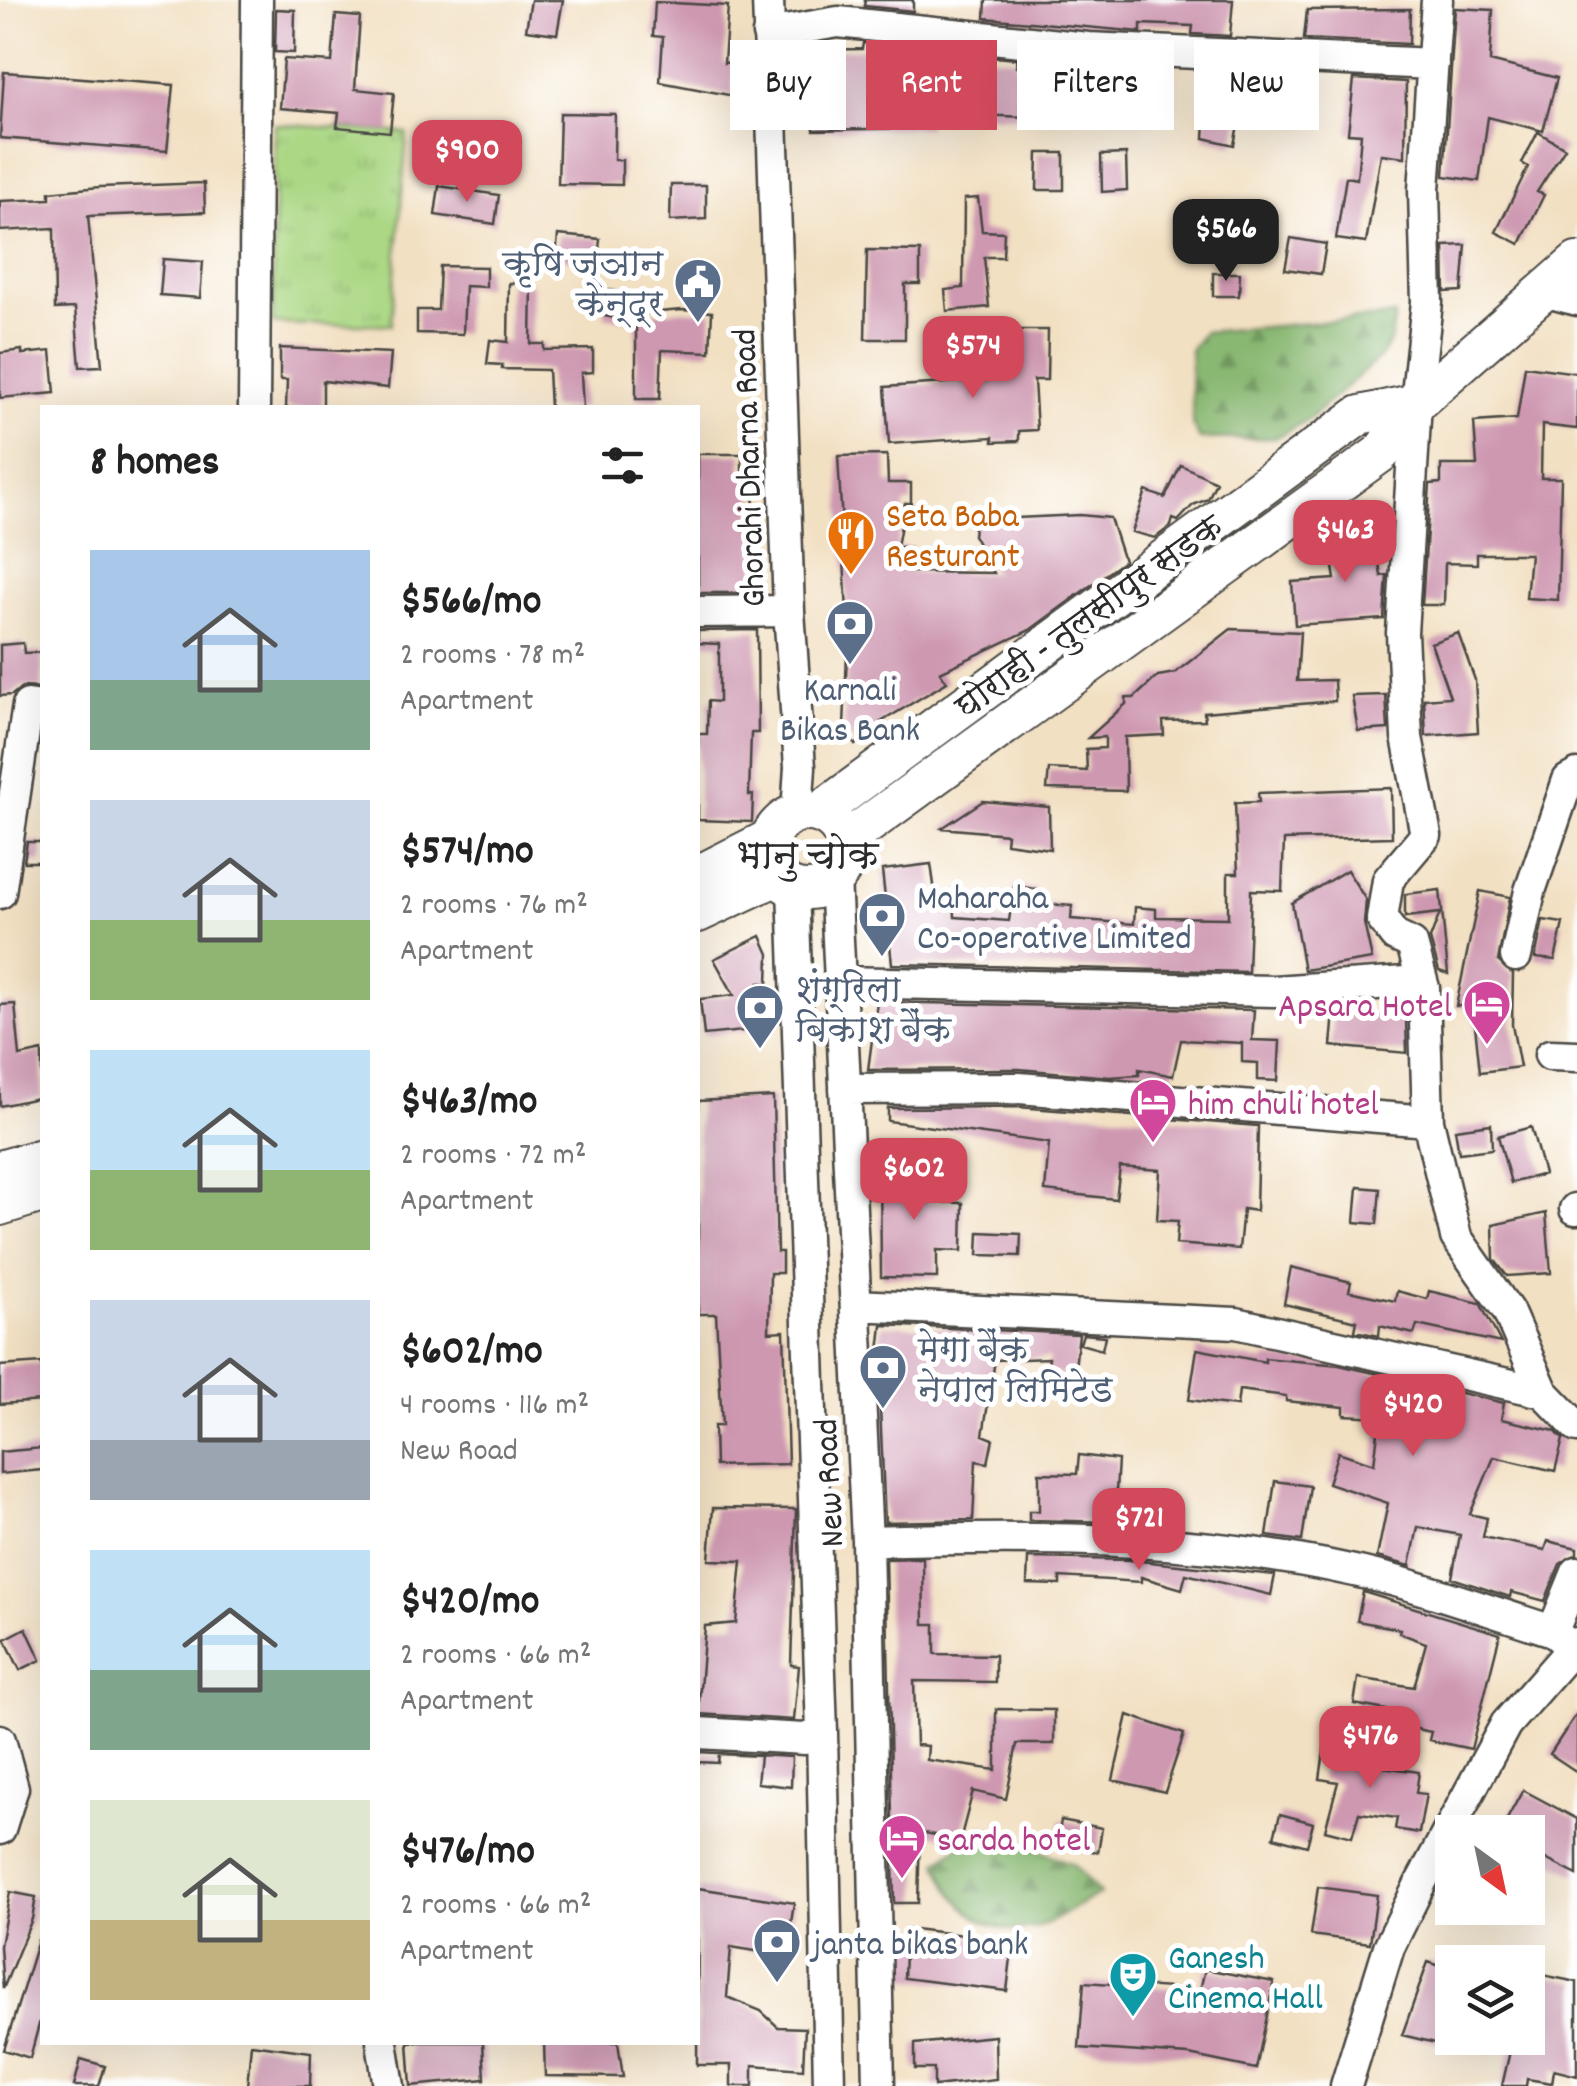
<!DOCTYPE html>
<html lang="en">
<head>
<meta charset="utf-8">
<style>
  :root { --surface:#fff; --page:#f2f2f2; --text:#222; --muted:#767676; --accent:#d1495b }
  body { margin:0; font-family:Dekko,"Playpen Sans Deva",sans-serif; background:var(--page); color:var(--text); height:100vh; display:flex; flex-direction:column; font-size:38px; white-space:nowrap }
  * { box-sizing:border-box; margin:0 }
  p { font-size:32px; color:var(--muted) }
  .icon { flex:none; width:55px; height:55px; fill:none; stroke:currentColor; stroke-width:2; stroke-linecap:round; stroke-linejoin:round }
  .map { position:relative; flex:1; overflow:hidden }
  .panel { position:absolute; left:40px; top:405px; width:660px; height:1640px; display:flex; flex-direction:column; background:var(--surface); border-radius:0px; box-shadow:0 10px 40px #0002 }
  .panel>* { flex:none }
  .banner { position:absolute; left:730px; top:40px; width:695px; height:90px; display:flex; gap:20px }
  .needle { width:65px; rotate:147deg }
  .controls { position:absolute; left:1435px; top:1815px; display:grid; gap:20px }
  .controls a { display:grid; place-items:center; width:110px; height:110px; border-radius:0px; background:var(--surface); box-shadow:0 10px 40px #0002; font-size:50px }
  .price { position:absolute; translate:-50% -85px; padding:0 22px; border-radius:20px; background:var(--accent); color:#fff; font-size:32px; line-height:65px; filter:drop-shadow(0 2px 5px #0008) }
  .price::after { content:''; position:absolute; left:50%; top:60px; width:30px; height:22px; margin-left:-15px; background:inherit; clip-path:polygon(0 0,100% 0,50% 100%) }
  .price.active { background:#222; color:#fff }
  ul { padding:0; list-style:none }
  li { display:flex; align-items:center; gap:30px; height:250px; padding:0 50px }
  li span { display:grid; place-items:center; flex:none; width:280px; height:200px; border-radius:0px; color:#555 }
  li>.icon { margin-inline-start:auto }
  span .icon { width:120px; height:120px; fill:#fffc; stroke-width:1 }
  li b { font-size:42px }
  h2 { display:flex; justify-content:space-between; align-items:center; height:120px; padding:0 50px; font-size:42px }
  .chip { padding:0 35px; border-radius:0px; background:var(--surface); box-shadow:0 10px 40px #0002; font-size:35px; line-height:90px }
  .chip.active { background:var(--accent); color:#fff }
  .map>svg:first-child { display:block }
</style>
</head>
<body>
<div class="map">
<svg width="1577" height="2086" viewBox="0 0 1577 2086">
  <defs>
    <pattern id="grass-tufts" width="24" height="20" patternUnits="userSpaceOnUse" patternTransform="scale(2.5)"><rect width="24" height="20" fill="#acd885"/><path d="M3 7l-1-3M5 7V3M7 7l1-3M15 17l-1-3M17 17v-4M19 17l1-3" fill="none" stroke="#94ba73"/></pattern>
    <pattern id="forest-firs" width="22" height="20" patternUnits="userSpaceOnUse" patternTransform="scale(2.5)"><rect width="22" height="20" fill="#89b872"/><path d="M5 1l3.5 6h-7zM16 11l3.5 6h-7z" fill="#70965e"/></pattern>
  </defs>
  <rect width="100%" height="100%" fill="#fff"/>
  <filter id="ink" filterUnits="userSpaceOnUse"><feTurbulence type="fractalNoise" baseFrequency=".01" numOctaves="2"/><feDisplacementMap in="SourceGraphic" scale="20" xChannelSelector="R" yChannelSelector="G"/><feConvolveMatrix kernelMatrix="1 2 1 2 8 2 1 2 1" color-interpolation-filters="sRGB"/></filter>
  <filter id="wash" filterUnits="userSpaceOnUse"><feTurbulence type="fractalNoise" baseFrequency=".0048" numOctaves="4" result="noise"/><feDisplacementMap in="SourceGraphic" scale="40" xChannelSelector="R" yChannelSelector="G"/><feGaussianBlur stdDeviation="2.25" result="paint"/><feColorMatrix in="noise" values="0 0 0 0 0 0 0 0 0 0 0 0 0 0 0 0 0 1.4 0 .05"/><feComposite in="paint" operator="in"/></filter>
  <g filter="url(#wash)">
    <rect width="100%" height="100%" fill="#f2e0c2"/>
    <path fill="url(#grass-tufts)" stroke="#6c8258" stroke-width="2.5" d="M275,124L407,133L391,325C349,322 314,327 273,323Z"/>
    <path fill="url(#forest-firs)" stroke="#5a724e" stroke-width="2.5" d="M1395,316L1390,342L1379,358L1308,420L1274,438L1200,439L1193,427L1190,350L1204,332Z
      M984,1828L1073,1864L1100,1894C1084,1901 1073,1909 1059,1917C1005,1950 954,1915 938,1862Z"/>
    <g id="blocks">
      <path fill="#ce98b1" d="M531,0H563L557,34L526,30Z
        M865,0H913V11L864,6Z
        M986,0H1233L1230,36L1192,34L1193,26L1141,24V32L985,18Z
        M655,2L728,6L724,63L733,62L734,96L660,82L663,37L653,36Z
        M1455,8L1493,10L1490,61L1557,78L1543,131L1488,117L1479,181L1444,176Z
        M276,9L295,10L294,53L275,52Z
        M1410,9L1409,44L1304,39L1307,10Z
        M336,15L360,17L355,89L394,93L390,132L337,127L339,113L280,108L284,59L332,62Z
        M863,43L911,48L910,72L958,71V65L982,63L983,56L1017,59L1016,67L1066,73L1065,100L1028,102V117L947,114V121H928V128L814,130L809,50L862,49Z
        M4,72L174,85L167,151L0,138Z
        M1208,73L1300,77L1299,100L1243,99L1234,145L1204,138Z
        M1354,79L1406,82L1405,157L1381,154L1366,243L1336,239L1346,177L1357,179L1361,134L1348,133Z
        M560,113L615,114L614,160H622V185L558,184Z
        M1538,132L1565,148L1537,192L1544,195L1520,244L1496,232L1528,167L1522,163Z
        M1038,153H1064V190H1037Z
        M1126,154L1127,190L1102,192L1101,155Z
        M204,183L205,212L88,216L102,366L80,367L75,308L55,309L54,228L0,231V201L50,199V192L100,187Z
        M671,185H706V219L670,221Z
        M439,186L499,195L495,224L435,215Z
        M978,198L982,231L1004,232L1003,257H984L989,307L947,311L945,290L963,288L964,199Z
        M558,235L600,239L598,261L556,258Z
        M1291,238L1326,244L1321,274L1285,269Z
        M1466,245L1462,291L1445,292L1444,246Z
        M867,250L920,251V284H905V339H865Z
        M163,259L203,262L200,298L160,295Z
        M440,266L486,267V287L465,286L463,334L417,333V310H438Z
        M1213,273H1240L1239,296H1213Z
        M509,283L532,284L531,344H544V350L593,349V372L581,373L583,408H550L548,370L502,369V365L487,364L490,340L508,342Z
        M609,290L630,293L626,320L604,316Z
        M682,310L712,312L710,352L662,350L660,399H636V314Z
        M1012,330H1048L1047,380H1034L1037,430L1019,431V441L993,442V437L889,444L885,387L989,380V374L1011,373Z
        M280,348L391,353L388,388L323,381V408H286L287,380H280Z
        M22,350V354L51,351L55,393L0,398V353Z
        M1525,366L1577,373V429L1542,425L1541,478H1561L1558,600L1526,598L1530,554H1477V564L1445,563L1444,605H1422L1430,484L1441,483V465H1477L1474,422L1517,419Z
        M698,454H742V477H753L756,593H698Z
        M887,455L888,483H911V503H905L897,547H909V572L994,573L973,535L975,520L1080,515L1110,518L1124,561L1030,630L940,672L947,682L881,722L884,726L855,745L844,726L848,629L838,456Z
        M1181,465L1216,482L1208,499L1193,505L1178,521L1173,519L1171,526L1155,538L1132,532L1146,491L1165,498Z
        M1374,530L1381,576L1387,575L1384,619L1295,625L1292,582L1335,579L1328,538Z
        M1231,629L1300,632L1297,681L1334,680L1335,701L1204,712L1205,720L1163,721L1164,735L1125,737L1126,791L1047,789L1049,769L1087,771L1086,749L1105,748V737L1088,738L1126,704V698H1134L1158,676L1175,673Z
        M757,630L758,733H751L749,795H753L752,822L698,820V734H707L708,701L719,702V644L698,643V631Z
        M1458,633L1475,680L1478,732L1426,736L1424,699L1450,697L1431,643Z
        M23,643L24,653L42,652V688L22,687L12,695L0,696V645Z
        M1386,695L1388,729L1358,731L1352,696Z
        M1391,788L1392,837L1284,840L1282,891L1251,890L1248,972L892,964L882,870L931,864L936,899L954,897L955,917L1009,921L1014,886L1036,889L1034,903L1072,906L1071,919L1134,924L1135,907L1156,909V917L1228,918V873H1238L1235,803L1259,802L1258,793Z
        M983,801L1049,807L1050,849L1006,843L1007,834L942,828Z
        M27,842H42V862H24Z
        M1347,870L1366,900L1364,923L1372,959L1304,970L1292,903Z
        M1440,890L1442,910L1448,974L1439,971L1430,939L1440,913L1405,917V894Z
        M1480,891L1510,897L1498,961L1513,974L1512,1025L1520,1067L1480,1072L1473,1006H1456Z
        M1543,920L1563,923L1555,960L1535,958Z
        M761,936L769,954L768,983H759L764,1029L704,1035L700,999L734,995L714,959Z
        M877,1002L1254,1010L1252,1040L1280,1041L1278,1081L1258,1080V1063L1242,1062V1043L1181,1040L1173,1076L1139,1069V1075L1110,1077L1019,1069L868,1070Z
        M15,1004L20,1056L42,1051V1097L0,1106V1005Z
        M1334,1012L1406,1018L1407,1053L1331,1046Z
        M773,1097L777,1252H782V1273H770L769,1332L784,1331L788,1464L715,1466L714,1426H722L716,1314H698V1101Z
        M1018,1107L1258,1126L1256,1211L1243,1209L1239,1249L1176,1244L1178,1221L1157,1220L1160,1170L1120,1167L1116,1199L1045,1191L1049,1143L888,1121V1108Z
        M1491,1124L1492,1149L1459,1153L1455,1129Z
        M1531,1127L1544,1174L1511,1183L1498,1136Z
        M880,1161L927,1162V1202L963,1203L962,1251L937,1250V1278L881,1277Z
        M1358,1187L1380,1189L1377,1224L1355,1222Z
        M1546,1213L1551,1273L1507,1276L1494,1259L1493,1225Z
        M979,1232L1021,1234L1020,1256L978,1255Z
        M1291,1267L1351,1282L1349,1291L1395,1301L1397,1291L1427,1299L1429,1291L1480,1303L1501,1343L1417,1325L1414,1334L1380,1326L1379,1336L1355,1331L1357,1321L1284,1304Z
        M882,1325L1079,1334L1074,1376L1047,1373L1049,1358L995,1360L983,1435L993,1439L988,1463L976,1461L973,1520L885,1522L878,1360Z
        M1083,1334L1105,1336L1102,1350L1080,1344Z
        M1197,1349L1265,1362V1358L1339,1365L1504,1403L1501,1419L1555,1431L1563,1439L1555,1471L1494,1457L1470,1514L1487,1518L1483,1537L1545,1550L1548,1541L1577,1548V1554L1560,1564L1545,1601L1511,1592L1510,1597L1452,1578L1460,1535L1418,1527L1410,1566L1377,1557L1388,1503L1328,1483L1338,1452L1374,1464L1380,1417L1344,1415V1407L1286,1401V1396L1239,1390L1237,1406L1189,1400Z
        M42,1363V1401L0,1404V1366Z
        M42,1448V1470L0,1474V1452Z
        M1079,1455L1118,1460L1114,1522L1029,1520V1511H1039V1473L1077,1474Z
        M1275,1481L1310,1486L1302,1541L1267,1536Z
        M713,1508L796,1509L791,1665L799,1666L794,1720L698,1714L705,1626L736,1623L742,1561L709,1560Z
        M923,1558L924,1624H935V1654L995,1655V1682L914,1681L916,1745L928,1746L927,1760L996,1770V1709L1054,1710V1744H1017L1006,1799L973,1791L960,1840L920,1832L918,1903H894L886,1559Z
        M1028,1558L1130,1560L1275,1575L1271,1595L1186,1574L1182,1589L1141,1577V1582L1060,1577V1585L1027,1584Z
        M1363,1592L1500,1634L1471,1749L1429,1740L1431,1732L1383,1722L1386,1710L1354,1704L1358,1678L1414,1687L1426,1643L1399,1633L1400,1629L1357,1621Z
        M26,1628L41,1660L20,1670L5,1639Z
        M1577,1713V1772L1550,1754Z
        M1128,1715L1184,1734L1165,1792L1113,1780Z
        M1325,1744L1379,1752L1376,1766L1419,1772L1416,1793L1426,1794L1419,1833L1395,1829L1397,1818L1359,1813L1352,1837L1325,1830L1338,1782L1320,1779Z
        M698,1752L792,1757L791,1787L757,1783L760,1756L719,1754L718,1763L698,1762Z
        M1523,1790L1577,1819V1875L1528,1850V1832H1500Z
        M1280,1814L1313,1823L1307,1846L1274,1837Z
        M1061,1820L1102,1828L1098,1852L1057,1845Z
        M1318,1887L1377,1895L1370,1943L1311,1935Z
        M698,1888L794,1903L786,1956L731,1947L727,1997L761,2011L778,2027L805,2028L803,2069L753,2065V2086H731V2065H697Z
        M10,1892L36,1897L32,1919L3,1989L0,1946Z
        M906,1928L1013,1941L1007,1991L904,1978Z
        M38,1940L42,1941V2013L30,2058L4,2050Z
        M1428,1962L1452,1970V2047L1402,2035Z
        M1205,1969L1274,1982L1256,2069L1189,2055L1079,2048L1084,1982L1200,1990Z
        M1528,1972L1577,1982V2076L1554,2070L1552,2083L1527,2079L1526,2086H1502L1513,2038H1528Z
        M995,2036L996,2079L934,2086V2069H915V2044Z
        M408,2042H483L485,2079L411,2086Z
        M544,2042H618L623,2077L545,2076Z
        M251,2044L311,2052L310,2086H247Z
        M81,2059L105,2066L99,2086H74Z"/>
    </g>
  </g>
  <g filter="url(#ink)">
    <use href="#blocks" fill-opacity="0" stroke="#494642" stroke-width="2.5"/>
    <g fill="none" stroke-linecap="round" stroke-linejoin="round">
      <g stroke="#494642" stroke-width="35">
        <path id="minor" d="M768,0L789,611L800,767L797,813
          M1437,0L1424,190L1427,302L1416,403L1402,633L1407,737L1426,835L1388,880L1382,919L1395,936L1412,944L1424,988L1428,1121L1456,1237L1508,1311L1543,1392
          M768,34L838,22L1088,48L1433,64
          M1544,291L1577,300
          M254,408L257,0
          M698,612L789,611
          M835,878L867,1541L879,2086
          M793,887L822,1732L829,2086
          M0,893L28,705L42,707
          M1516,956L1530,891L1568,780L1577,775
          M840,982L1274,991L1406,982L1424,988
          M1550,1055L1577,1056
          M845,1089L1019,1088L1428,1121
          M1575,1209H1577
          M856,1305L1236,1323L1543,1392L1577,1427
          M867,1541C1043,1536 1221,1535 1392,1580C1446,1595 1499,1614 1553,1631
          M1566,1643L1553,1631L1577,1572
          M698,1733L805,1739L822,1732
          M0,1740L13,1788L0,1829
          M382,2042L389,2086
          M1346,2086L1389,1947L1421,1882L1506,1724L1577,1643"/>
      </g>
      <g stroke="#494642" stroke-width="42">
        <path id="major" d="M768 851a39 39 0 1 1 78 0a39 39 0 1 1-78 0Z
          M818,813L1360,415L1416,403
          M845,841L1381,453L1416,403L1577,262
          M698,875L769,839
          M698,913L777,876
          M0,1170L42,1158
          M0,1206L42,1193"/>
      </g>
      <use href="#minor" stroke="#fff" stroke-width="30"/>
      <use href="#major" stroke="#fff" stroke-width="38"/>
    </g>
  </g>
  <defs>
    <g id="civic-pin" transform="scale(2.5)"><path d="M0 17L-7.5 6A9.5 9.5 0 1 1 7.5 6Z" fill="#5c6f8a" stroke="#fff"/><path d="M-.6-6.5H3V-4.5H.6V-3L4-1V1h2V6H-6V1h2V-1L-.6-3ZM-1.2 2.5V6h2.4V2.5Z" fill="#fff"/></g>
    <g id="restaurant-pin" transform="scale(2.5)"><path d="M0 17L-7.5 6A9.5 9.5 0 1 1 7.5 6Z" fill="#e8710a" stroke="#fff"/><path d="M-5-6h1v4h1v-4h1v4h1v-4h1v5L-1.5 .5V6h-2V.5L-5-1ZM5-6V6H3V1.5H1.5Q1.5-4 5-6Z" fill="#fff"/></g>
    <g id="bank-pin" transform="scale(2.5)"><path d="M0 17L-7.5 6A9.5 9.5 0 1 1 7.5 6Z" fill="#5c6f8a" stroke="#fff"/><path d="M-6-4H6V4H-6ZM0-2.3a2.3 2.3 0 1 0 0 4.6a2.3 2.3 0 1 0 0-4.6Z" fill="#fff"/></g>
    <g id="hotel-pin" transform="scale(2.5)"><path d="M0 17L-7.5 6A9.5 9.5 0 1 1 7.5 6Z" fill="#d1479c" stroke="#fff"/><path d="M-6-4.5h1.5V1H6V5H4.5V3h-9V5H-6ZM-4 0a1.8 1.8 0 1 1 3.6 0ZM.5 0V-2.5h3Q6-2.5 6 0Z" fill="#fff"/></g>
    <g id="theatre-pin" transform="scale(2.5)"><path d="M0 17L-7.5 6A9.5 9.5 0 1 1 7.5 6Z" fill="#0f9aa8" stroke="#fff"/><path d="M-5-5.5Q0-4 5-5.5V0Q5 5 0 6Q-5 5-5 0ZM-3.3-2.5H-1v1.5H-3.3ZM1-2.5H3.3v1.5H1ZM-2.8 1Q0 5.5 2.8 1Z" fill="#fff"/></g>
  </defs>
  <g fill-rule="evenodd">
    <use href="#civic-pin" x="698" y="282"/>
    <use href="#restaurant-pin" x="851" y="534"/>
    <use href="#bank-pin" x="850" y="624"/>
    <use href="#bank-pin" x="882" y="916"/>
    <use href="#hotel-pin" x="1487" y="1004"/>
    <use href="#bank-pin" x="760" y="1008"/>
    <use href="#hotel-pin" x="1153" y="1102"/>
    <use href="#bank-pin" x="883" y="1368"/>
    <use href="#hotel-pin" x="902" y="1838"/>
    <use href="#bank-pin" x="777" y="1942"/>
    <use href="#theatre-pin" x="1133" y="1976"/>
  </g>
  <g text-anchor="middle" stroke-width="10" stroke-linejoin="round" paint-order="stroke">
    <g font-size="35" fill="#4e5e75" stroke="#fff" text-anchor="start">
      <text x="663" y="274" text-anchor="end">कृषि ज्ञान<tspan x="663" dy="40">केन्द्र</tspan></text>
      <text x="850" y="700" text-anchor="middle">Karnali<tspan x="850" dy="40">Bikas Bank</tspan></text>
      <text x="917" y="908">Maharaha<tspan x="917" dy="40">Co-operative Limited</tspan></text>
      <text x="795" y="1000">शंग्रिला<tspan x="795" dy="40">बिकाश बैंक</tspan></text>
      <text x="918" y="1360">मेगा बैंक<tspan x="918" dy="40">नेपाल लिमिटेड</tspan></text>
      <text x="812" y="1954">janta bikas bank</text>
    </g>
    <g font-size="35" fill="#2b2b2b" stroke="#fff">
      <text transform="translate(747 468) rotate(-92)" y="12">Ghorahi Dharna Road</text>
      <text transform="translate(1088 615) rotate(-36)" y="12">घोराही - तुलसीपुर सडक</text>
      <text transform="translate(827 1483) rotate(-93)" y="12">New Road</text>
    </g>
    <g font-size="35" fill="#c56008" stroke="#fff" text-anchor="start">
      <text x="886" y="526">Seta Baba<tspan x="886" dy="40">Resturant</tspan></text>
    </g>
    <g font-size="35" fill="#b23c85" stroke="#fff" text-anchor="start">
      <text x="1452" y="1016" text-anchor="end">Apsara Hotel</text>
      <text x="1188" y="1114">him chuli hotel</text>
      <text x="937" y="1850">sarda hotel</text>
    </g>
    <g font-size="35" fill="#0d838f" stroke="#fff" text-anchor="start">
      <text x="1168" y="1968">Ganesh<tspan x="1168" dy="40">Cinema Hall</tspan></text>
    </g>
    <g font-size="38" fill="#2b2b2b" stroke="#fff">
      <text x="807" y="867">भानु चोक</text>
    </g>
  </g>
</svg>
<div class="controls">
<a><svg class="needle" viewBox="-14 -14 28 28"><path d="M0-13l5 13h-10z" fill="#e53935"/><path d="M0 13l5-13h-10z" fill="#767676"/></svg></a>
<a><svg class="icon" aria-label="layers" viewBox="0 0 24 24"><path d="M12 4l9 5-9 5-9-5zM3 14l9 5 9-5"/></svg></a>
</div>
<b class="price" style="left:467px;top:205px">$900</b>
<b class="price active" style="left:1226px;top:284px">$566</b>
<b class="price" style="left:973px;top:401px">$574</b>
<b class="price" style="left:1345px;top:585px">$463</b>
<b class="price" style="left:914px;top:1223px">$602</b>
<b class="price" style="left:1413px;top:1459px">$420</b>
<b class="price" style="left:1139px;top:1573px">$721</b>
<b class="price" style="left:1370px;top:1791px">$476</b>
<div class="banner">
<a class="chip">Buy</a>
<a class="chip active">Rent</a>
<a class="chip">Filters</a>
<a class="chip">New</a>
</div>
<section class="panel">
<h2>8 homes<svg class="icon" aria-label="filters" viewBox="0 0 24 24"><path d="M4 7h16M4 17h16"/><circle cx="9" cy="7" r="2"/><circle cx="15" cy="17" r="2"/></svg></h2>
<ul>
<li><span style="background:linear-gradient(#a9c7e8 65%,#7fa58c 0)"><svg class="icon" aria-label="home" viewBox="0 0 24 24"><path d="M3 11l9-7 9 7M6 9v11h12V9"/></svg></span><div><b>$566/mo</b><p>2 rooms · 78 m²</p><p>Apartment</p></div></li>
<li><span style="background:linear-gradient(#c9d6e8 60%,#8fb573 0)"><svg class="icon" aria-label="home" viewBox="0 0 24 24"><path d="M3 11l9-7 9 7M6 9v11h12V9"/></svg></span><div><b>$574/mo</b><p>2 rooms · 76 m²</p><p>Apartment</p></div></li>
<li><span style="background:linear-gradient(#bfe0f5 60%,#8fb573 0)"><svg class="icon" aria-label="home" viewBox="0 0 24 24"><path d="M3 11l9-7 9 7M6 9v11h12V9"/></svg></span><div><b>$463/mo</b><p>2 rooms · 72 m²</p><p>Apartment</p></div></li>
<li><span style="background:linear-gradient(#c9d6e8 70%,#9aa5b1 0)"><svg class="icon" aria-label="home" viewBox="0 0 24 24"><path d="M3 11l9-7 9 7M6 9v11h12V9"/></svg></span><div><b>$602/mo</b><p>4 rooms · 116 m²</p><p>New Road</p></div></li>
<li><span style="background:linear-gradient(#bfe0f5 60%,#7fa58c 0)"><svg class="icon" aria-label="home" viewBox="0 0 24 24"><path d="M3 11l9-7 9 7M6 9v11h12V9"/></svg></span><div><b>$420/mo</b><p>2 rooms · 66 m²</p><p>Apartment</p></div></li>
<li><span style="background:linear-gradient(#dfe7d0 60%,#c2b280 0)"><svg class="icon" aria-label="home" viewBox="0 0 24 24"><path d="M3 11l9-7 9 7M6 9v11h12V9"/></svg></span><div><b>$476/mo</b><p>2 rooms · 66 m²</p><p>Apartment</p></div></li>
</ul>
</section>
</div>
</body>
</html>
